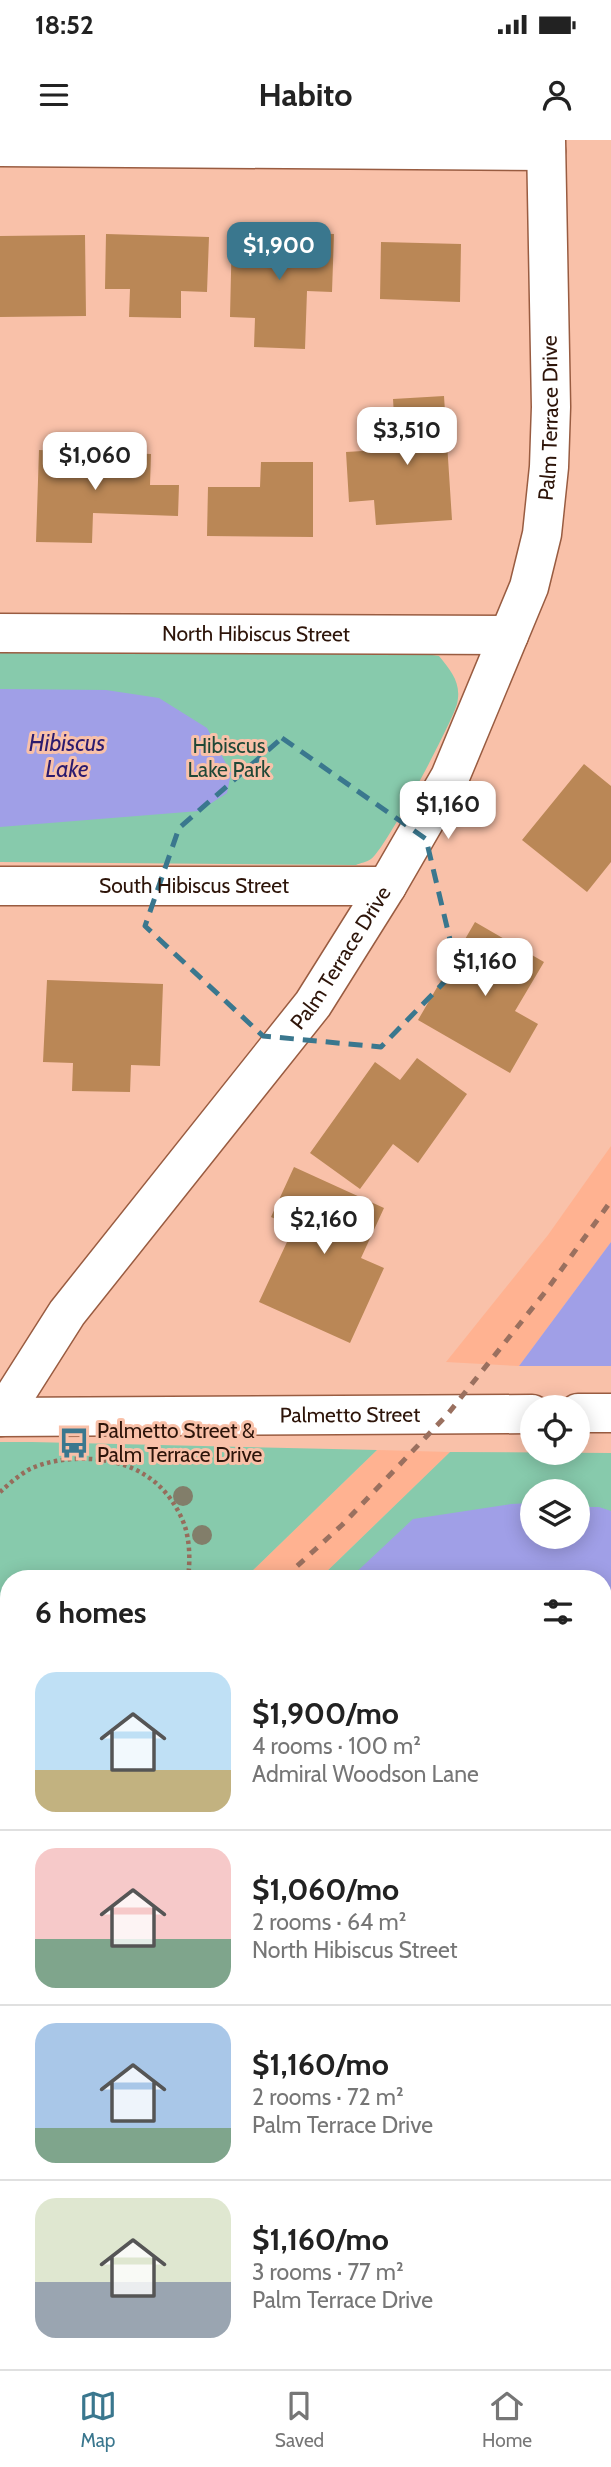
<!DOCTYPE html>
<html lang="en">
<head>
<meta charset="utf-8">
<style>
  :root { --surface:#fff; --page:#f6f6f6; --text:#222; --muted:#767676; --line:#e0e0e0; --accent:#3a778e }
  body { margin:0; font-family:Cabin,sans-serif; background:var(--page); color:var(--text); height:100vh; display:flex; flex-direction:column; font-size:26px; white-space:nowrap }
  * { box-sizing:border-box; margin:0 }
  p { font-size:23px; color:var(--muted) }
  .icon { flex:none; width:38px; height:38px; fill:none; stroke:currentColor; stroke-width:2; stroke-linecap:round; stroke-linejoin:round }
  .map { position:relative; flex:1; overflow:hidden }
  .side { position:absolute; left:0px; top:1430px; width:612px; height:800px; display:flex; flex-direction:column; background:var(--surface); border-radius:28px 28px 0 0; box-shadow:0 4px 18px #0003 }
  .side>* { flex:none }
  .fabs { position:absolute; left:520px; top:1255px; display:grid; gap:14px }
  .fabs a { display:grid; place-items:center; width:70px; height:70px; border-radius:50%; background:var(--surface); box-shadow:0 4px 18px #0003; font-size:35px }
  .price { position:absolute; translate:-50% -60px; padding:0 16px; border-radius:14px; background:#fff; color:#222; font-size:23px; line-height:46px; filter:drop-shadow(0 2px 4px #0008) }
  .price::after { content:''; position:absolute; left:50%; top:42px; width:21px; height:16px; margin-left:-10px; background:inherit; clip-path:polygon(0 0,100% 0,50% 100%) }
  .price.active { background:var(--accent); color:#fff }
  ul { padding:0; list-style:none }
  li { display:flex; align-items:center; gap:21px; height:175px; padding:0 35px }
  li+li { border-top:2px solid var(--line) }
  li span { display:grid; place-items:center; flex:none; width:196px; height:140px; border-radius:21px; color:#555 }
  li>.icon { margin-inline-start:auto }
  span .icon { width:84px; height:84px; fill:#fffc; stroke-width:1 }
  li b { font-size:30px }
  h2 { display:flex; justify-content:space-between; align-items:center; height:84px; padding:0 35px; font-size:30px }
  .status { display:flex; justify-content:space-between; align-items:center; height:49px; padding:0 35px; background:var(--surface); direction:ltr }
  .status svg { height:19px; fill:currentColor }
  header { display:flex; justify-content:space-between; align-items:center; height:91px; padding:0 35px; background:var(--surface); font-size:32px; font-weight:700 }
  .tabs { display:flex; justify-content:space-around; align-items:center; height:98px; border-top:2px solid var(--line); background:var(--surface); font-size:19px; color:var(--muted) }
  .tabs a { display:grid; justify-items:center; gap:4px }
  .tabs .active { color:var(--accent) }
  .map>svg:first-child { display:block }
</style>
</head>
<body>
<div class="status"><b>18:52</b><svg viewBox="0 0 49 12"><path d="M0 12V9h3v3zM5 12V6h3v6zM10 12V3h3v9zM15 12V0h3v12zM26 1h20v11H26zM47 4h2v5h-2z"/></svg></div>
<header><svg class="icon" aria-label="menu" viewBox="0 0 24 24"><path d="M4 6h16M4 12h16M4 18h16"/></svg>Habito<svg class="icon" aria-label="person" viewBox="0 0 24 24"><circle cx="12" cy="8" r="4"/><path d="M4 21q1-7 8-7t8 7"/></svg></header>
<div class="map">
<svg width="611" height="2229" viewBox="0 0 611 2229">
  <rect width="100%" height="100%" fill="#f9c1a9"/>
  <path fill="#ffb291" d="M611,1006V1102L519,1226L446,1222L548,1095Z
    M377,1310L450,1312L320,1438H245Z
    M9,1651V1733L0,1741V1659Z"/>
  <path fill="#87caac" fill-rule="evenodd" d="M0,511L412,512L439,516C451,531 462,543 457,564C452,583 385,710 371,719C367,722 360,723 356,725L0,722Z
    M0,1302H32L377,1310L245,1438H9V1651L0,1659Z
    M450,1312L611,1313V2168L604,2174V1438H320ZM532,1351H578V1396H532Z
    M9,1733V2221H554L546,2229H0V1741Z"/>
  <path fill="#a09fe7" d="M0,549L106,550L159,558L207,588L231,633L227,653L199,671L0,687Z
    M611,1102V1226H519Z
    M532,1363V1396H578V1367H599L611,1371V1504L604,1512V1438H350L413,1379L511,1364Z"/>
  <path fill="#ba8756" d="M232,90L334,94L332,152L307,151L305,209L254,207L255,178L230,177Z
    M106,94L209,97L207,152L181,151V178L129,177L130,149H105Z
    M85,95L86,176L0,177V96Z
    M381,102L461,104L460,162L380,159Z
    M444,256L452,380L376,385L374,360L349,362L346,312L396,309L393,259Z
    M39,310L151,314L150,345H179L178,376L93,373L92,403L36,402Z
    M261,322H313V397L207,396L208,347H260Z
    M584,624L611,646V722L587,752L522,700Z
    M475,782L544,822L515,871L538,884L510,933L418,880Z
    M47,840L163,844L160,926L131,925L130,952L72,951L73,923L43,922Z
    M417,918L467,954L418,1023L393,1004L360,1049L310,1013L375,922L400,940Z
    M294,1027L384,1068L361,1118L384,1128L350,1203L259,1162L294,1087L271,1077Z
    M611,2194V2218L604,2206V2199Z"/>
  <g fill="none" stroke-linecap="round" stroke-linejoin="round">
    <g stroke="#995c41" stroke-width="41">
      <g id="minor">
        <path d="M0,7L546,11"/>
        <path id="s1" d="M0,493L509,495"/>
        <path id="s2" d="M0,746H387"/>
        <path id="s3" d="M1,1277L67,1173L313,864L387,746L450,637L529,447L542,394L549,327L551,267L546,0"/>
      </g>
    </g>
    <g stroke="#995c41" stroke-width="41">
      <g id="tertiary">
        <path d="M578,1273H611"/>
        <path id="s4" d="M0,1277L532,1274"/>
      </g>
    </g>
    <path stroke="#966d5c" stroke-width="4.5" stroke-dasharray="3.5 3.5" stroke-linecap="butt" d="M0,1352C9,1344 19,1335 30,1329C62,1314 115,1315 145,1335C164,1346 180,1369 186,1390C190,1406 190,1422 188,1438
      M0,1623L9,1618
      M604,1680L611,1678
      M0,1959L9,1961
      M604,2083L611,2077
      M452,2229L462,2221"/>
    <use href="#minor" stroke="#fff" stroke-width="38"/>
    <use href="#tertiary" stroke="#fff" stroke-width="38"/>
    <path stroke="#9a705f" stroke-width="5" stroke-dasharray="9 9" stroke-linecap="butt" d="M284,1438L342,1385L447,1275L546,1151L611,1061
      M0,1695L9,1687"/>
  </g>
  <g fill="#827e6a">
    <circle cx="183" cy="1356" r="10"/>
    <circle cx="202" cy="1395" r="10"/>
  </g>
  <path fill="none" stroke="#3a778e" stroke-width="5" stroke-dasharray="14 9" stroke-linejoin="round" d="M282,598L426,699L457,829L381,907L263,896L145,786L179,688Z"/>
  <defs>
    <g id="bus-bare" transform="scale(2.415)"><path d="M-5-6H5V4H4V6H2V4H-2V6H-4V4H-5ZM-3.5-4V0h7V-4ZM-3.5 1.2v1.5H-2V1.2ZM2 1.2v1.5H3.5V1.2Z" fill="#3a778e" stroke="#f9c1a9" stroke-width="2.5" paint-order="stroke"/></g>
  </defs>
  <g fill-rule="evenodd">
    <use href="#bus-bare" x="74" y="1303"/>
  </g>
  <g text-anchor="middle" stroke-width="6" stroke-linejoin="round" paint-order="stroke">
    <g font-size="21" fill="#2d1409" stroke="#f9c1a9">
      <text dy="7" stroke="none"><textPath href="#s3" startOffset="1160">Palm Terrace Drive</textPath></text>
      <text dy="7" stroke="none"><textPath href="#s1" startOffset="256">North Hibiscus Street</textPath></text>
      <text dy="7" stroke="none"><textPath href="#s2" startOffset="194">South Hibiscus Street</textPath></text>
      <text dy="7" stroke="none"><textPath href="#s3" startOffset="572">Palm Terrace Drive</textPath></text>
      <text dy="7" stroke="none"><textPath href="#s4" startOffset="350">Palmetto Street</textPath></text>
    </g>
    <g font-size="21" fill="#204837" stroke="#f9c1a9">
      <text x="229" y="613">Hibiscus<tspan x="229" dy="24">Lake Park</tspan></text>
    </g>
    <g font-size="21" fill="#2d1409" stroke="#f9c1a9" text-anchor="start">
      <text x="97" y="1298">Palmetto Street &amp;<tspan x="97" dy="24">Palm Terrace Drive</tspan></text>
    </g>
    <g font-size="23" font-style="italic" fill="#2c1b6e" stroke="#f9c1a9">
      <text x="67" y="611">Hibiscus<tspan x="67" dy="26">Lake</tspan></text>
    </g>
  </g>
</svg>
<div class="fabs">
<a><svg class="icon" aria-label="locate" viewBox="0 0 24 24"><circle cx="12" cy="12" r="6"/><path d="M12 2v4M12 18v4M2 12h4M18 12h4"/></svg></a>
<a><svg class="icon" aria-label="layers" viewBox="0 0 24 24"><path d="M12 4l9 5-9 5-9-5zM3 14l9 5 9-5"/></svg></a>
</div>
<b class="price active" style="left:279px;top:142px">$1,900</b>
<b class="price" style="left:407px;top:327px">$3,510</b>
<b class="price" style="left:95px;top:352px">$1,060</b>
<b class="price" style="left:448px;top:701px">$1,160</b>
<b class="price" style="left:485px;top:858px">$1,160</b>
<b class="price" style="left:324px;top:1116px">$2,160</b>
<section class="side">
<h2>6 homes<svg class="icon" aria-label="filters" viewBox="0 0 24 24"><path d="M4 7h16M4 17h16"/><circle cx="9" cy="7" r="2"/><circle cx="15" cy="17" r="2"/></svg></h2>
<ul>
<li><span style="background:linear-gradient(#bfe0f5 70%,#c2b280 0)"><svg class="icon" aria-label="home" viewBox="0 0 24 24"><path d="M3 11l9-7 9 7M6 9v11h12V9"/></svg></span><div><b>$1,900/mo</b><p>4 rooms · 100 m²</p><p>Admiral Woodson Lane</p></div></li>
<li><span style="background:linear-gradient(#f6c9c9 65%,#7fa58c 0)"><svg class="icon" aria-label="home" viewBox="0 0 24 24"><path d="M3 11l9-7 9 7M6 9v11h12V9"/></svg></span><div><b>$1,060/mo</b><p>2 rooms · 64 m²</p><p>North Hibiscus Street</p></div></li>
<li><span style="background:linear-gradient(#a9c7e8 75%,#7fa58c 0)"><svg class="icon" aria-label="home" viewBox="0 0 24 24"><path d="M3 11l9-7 9 7M6 9v11h12V9"/></svg></span><div><b>$1,160/mo</b><p>2 rooms · 72 m²</p><p>Palm Terrace Drive</p></div></li>
<li><span style="background:linear-gradient(#dfe7d0 60%,#9aa5b1 0)"><svg class="icon" aria-label="home" viewBox="0 0 24 24"><path d="M3 11l9-7 9 7M6 9v11h12V9"/></svg></span><div><b>$1,160/mo</b><p>3 rooms · 77 m²</p><p>Palm Terrace Drive</p></div></li>
</ul>
</section>
</div>
<nav class="tabs">
<a class="active"><svg class="icon" aria-label="map" viewBox="0 0 24 24"><path d="M3 6l6-2 6 2 6-2v14l-6 2-6-2-6 2zM9 4v14M15 6v14"/></svg>Map</a>
<a><svg class="icon" aria-label="saved" viewBox="0 0 24 24"><path d="M7 4h10v16l-5-4-5 4z"/></svg>Saved</a>
<a><svg class="icon" aria-label="home" viewBox="0 0 24 24"><path d="M3 11l9-7 9 7M6 9v11h12V9"/></svg>Home</a>
</nav>
</body>
</html>
